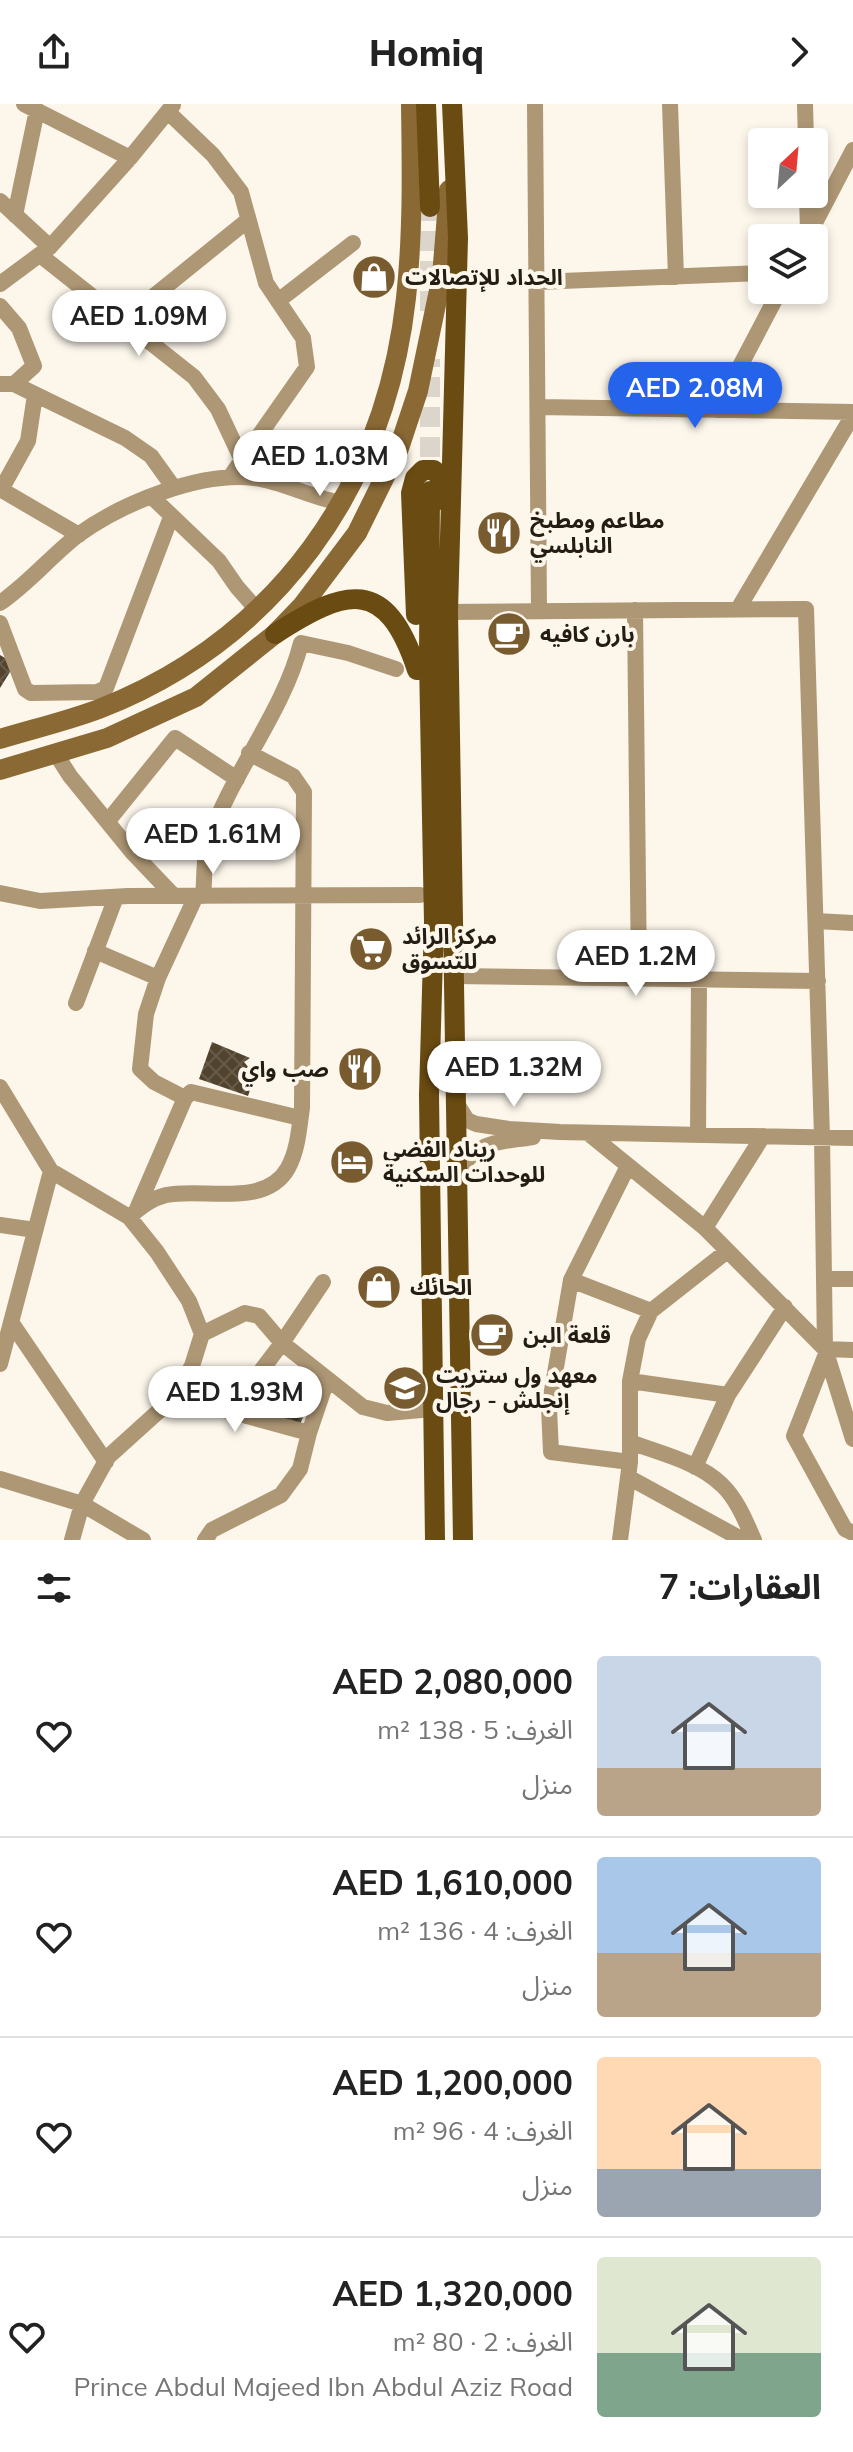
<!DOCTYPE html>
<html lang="ar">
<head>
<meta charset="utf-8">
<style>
  :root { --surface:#fff; --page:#f6f6f6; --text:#222; --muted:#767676; --line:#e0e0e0; --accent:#2563eb }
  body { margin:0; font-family:Mulish,"Noto Sans Arabic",sans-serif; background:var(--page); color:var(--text); direction:rtl; height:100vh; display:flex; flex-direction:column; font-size:30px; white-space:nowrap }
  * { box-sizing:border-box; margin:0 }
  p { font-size:26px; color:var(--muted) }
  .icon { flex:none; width:44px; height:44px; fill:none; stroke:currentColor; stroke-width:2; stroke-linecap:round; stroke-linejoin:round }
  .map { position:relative; height:1436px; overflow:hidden; direction:ltr }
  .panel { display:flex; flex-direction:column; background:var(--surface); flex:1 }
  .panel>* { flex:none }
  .needle { width:52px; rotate:26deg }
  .controls { position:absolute; left:748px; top:24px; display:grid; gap:16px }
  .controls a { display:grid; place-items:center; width:80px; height:80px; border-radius:8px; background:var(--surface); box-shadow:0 4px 12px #0003; font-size:40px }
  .price { position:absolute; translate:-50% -68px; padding:0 18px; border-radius:28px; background:#fff; color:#222; font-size:26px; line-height:52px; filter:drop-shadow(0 2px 4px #0008) }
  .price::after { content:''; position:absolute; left:50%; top:48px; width:24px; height:18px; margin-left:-12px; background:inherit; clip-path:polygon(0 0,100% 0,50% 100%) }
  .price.selected { background:var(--accent); color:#fff }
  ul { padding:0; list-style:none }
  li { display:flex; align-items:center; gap:24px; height:200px; padding:0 32px }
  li+li { border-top:2px solid var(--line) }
  li span { display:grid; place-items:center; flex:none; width:224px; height:160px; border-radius:8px; color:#555 }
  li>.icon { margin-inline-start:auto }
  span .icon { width:96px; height:96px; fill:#fffc; stroke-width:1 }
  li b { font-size:34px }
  h2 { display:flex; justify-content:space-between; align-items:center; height:96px; padding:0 32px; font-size:34px }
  header { display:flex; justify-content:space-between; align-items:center; height:104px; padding:0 32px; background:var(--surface); font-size:36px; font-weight:800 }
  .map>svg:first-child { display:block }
</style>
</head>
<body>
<header><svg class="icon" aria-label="forward" viewBox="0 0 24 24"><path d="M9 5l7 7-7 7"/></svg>Homiq<svg class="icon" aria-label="share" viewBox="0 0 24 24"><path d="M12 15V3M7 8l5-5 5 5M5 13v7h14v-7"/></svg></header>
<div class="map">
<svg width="853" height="1436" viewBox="0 0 853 1436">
  <defs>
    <pattern id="building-cross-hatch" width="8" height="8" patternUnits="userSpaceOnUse" patternTransform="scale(2)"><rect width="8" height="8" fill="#51432e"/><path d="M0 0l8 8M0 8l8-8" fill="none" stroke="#675b4a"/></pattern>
  </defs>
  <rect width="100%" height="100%" fill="#fcf6eb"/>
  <path fill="url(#building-cross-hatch)" d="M0,551L15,560L0,584Z
    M212,938L250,954L244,958L255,971L248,992L199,975Z
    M277,1270L313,1289L298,1325L259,1306Z"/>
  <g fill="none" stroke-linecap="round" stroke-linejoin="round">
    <path stroke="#dbd5cb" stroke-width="20" stroke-dasharray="20 10" stroke-linecap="butt" d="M430,207V103
      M430,383V255"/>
    <path stroke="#ae9775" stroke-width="16" d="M24,0L130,54
      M535,0L539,507
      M670,0L676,173
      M805,0L806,38
      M168,8L213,51L241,88L266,179L303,234L307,263L230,373
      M807,90L808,128
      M0,97L50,143
      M15,111L37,6
      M807,134L853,46
      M40,151L194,273L218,305L242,356
      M537,178L762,169
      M0,180L50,143L130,54L173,1
      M278,197L353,139
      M0,202L19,224L34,262L14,280H0
      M123,217L248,116
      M14,280L125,334L151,352L174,384
      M538,303L853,308
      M717,306L780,186
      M0,385L79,431
      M1,386L28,337L35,291
      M152,393L219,457L237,483L258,507
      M0,499C29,479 51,452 78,431C122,399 201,367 255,374C285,378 313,395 343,399
      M738,505L853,311
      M635,506L639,874
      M448,508L806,505L822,1033L825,1245L853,1246
      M0,519L25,585L31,589L97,588L106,584L171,413
      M56,650L70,672L132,748L174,792
      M108,717L175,634L237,675
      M0,789L40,797L128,792L420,791
      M203,792C205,774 203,753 209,736C232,668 284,607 301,539L348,549L396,565
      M816,817L853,819
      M95,847L158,874L196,792
      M454,872L818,877
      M158,874L146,910L140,965L154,978L185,994
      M76,899L116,793
      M0,983L51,1067L0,1260
      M457,1000L467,1016L476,1020L509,1025L560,1028L853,1034
      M588,1029L705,1124L825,1245L853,1335
      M698,1031L699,875
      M628,1062L571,1176L549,1304L551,1348L630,1358
      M458,1066C483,1035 496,1039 533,1033
      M51,1067L129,1113L157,1148L189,1197L202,1230L192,1262L171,1296L108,1353L82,1400L72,1436
      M137,1105L185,994L191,988L300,1014
      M129,1113C141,1103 150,1095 166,1091C202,1083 265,1105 288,1064C298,1046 299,1024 302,1004L304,688L293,672L249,649
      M0,1121L35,1126
      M705,1124L763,1032
      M824,1175H853
      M571,1176L651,1207
      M11,1218L106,1358
      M202,1230L245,1209L259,1212L282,1239L363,1303L387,1309L433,1305
      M826,1250L794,1332L845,1425L853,1429
      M630,1277L728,1291
      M177,1286L214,1303L309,1329
      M230,1308L282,1239L323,1178
      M630,1338C659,1349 699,1358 722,1381C737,1395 746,1418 754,1436
      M695,1363L728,1291L785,1203
      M628,1373L743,1436
      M0,1375L82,1400L143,1436
      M205,1436L212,1426L281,1391L300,1365L309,1329L327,1276
      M620,1436L630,1358V1277L638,1235L651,1207L726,1148"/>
    <path stroke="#8a6934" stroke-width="20" d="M0,635C33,625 67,617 99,605C277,535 385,383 406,194C413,130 412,65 411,0
      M0,666L107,634L196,593L275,530L302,502L357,429L399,344L418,287L442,172L449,86"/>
    <path stroke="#6a4b11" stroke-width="20" d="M426,0L430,103
      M452,0L458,134L448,508L463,1436
      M430,387L429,556L434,818L429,991L435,1436
      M416,511L411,389L415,374L423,366H434L439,371L443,396
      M275,530C346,484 386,472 417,566"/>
  </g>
  <defs>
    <g id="shop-disc" transform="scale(2.3)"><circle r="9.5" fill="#785c2f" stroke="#fcf6eb"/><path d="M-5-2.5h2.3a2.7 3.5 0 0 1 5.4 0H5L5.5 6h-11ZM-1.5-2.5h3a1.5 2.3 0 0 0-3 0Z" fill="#fff"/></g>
    <g id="restaurant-disc" transform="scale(2.3)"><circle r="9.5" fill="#785c2f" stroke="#fcf6eb"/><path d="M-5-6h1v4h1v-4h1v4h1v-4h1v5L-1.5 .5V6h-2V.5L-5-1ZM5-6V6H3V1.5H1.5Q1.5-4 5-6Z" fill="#fff"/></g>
    <g id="cafe-disc" transform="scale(2.3)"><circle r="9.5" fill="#785c2f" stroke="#fcf6eb"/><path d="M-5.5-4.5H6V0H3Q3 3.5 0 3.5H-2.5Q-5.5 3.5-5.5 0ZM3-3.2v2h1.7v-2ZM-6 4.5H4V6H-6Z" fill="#fff"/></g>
    <g id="supermarket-disc" transform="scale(2.3)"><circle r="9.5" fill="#785c2f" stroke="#fcf6eb"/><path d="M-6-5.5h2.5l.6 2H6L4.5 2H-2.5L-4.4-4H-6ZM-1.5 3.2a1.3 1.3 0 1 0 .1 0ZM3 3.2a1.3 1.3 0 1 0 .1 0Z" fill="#fff"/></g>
    <g id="hotel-disc" transform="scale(2.3)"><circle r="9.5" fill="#785c2f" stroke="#fcf6eb"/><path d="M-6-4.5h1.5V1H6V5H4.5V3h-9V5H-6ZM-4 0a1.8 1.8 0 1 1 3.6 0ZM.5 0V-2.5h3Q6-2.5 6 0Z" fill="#fff"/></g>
    <g id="school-disc" transform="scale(2.3)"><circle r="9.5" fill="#785c2f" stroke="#fcf6eb"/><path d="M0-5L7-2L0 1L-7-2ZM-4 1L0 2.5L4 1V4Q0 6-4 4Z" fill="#fff"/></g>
  </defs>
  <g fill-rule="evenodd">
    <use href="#shop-disc" x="374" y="173"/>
    <use href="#restaurant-disc" x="499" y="429"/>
    <use href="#cafe-disc" x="509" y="530"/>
    <use href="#supermarket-disc" x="371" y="845"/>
    <use href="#restaurant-disc" x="360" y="965"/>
    <use href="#hotel-disc" x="352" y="1058"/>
    <use href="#shop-disc" x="379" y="1183"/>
    <use href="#cafe-disc" x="492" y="1231"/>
    <use href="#school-disc" x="405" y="1284"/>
  </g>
  <g text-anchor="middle" stroke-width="8" stroke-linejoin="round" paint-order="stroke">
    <g font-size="22" font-weight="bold" fill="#231d14" stroke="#fcf6eb" text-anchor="start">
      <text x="405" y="181">الحداد للإتصالات</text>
      <text x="530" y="424">مطاعم ومطبخ<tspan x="530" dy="25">النابلسي</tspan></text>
      <text x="540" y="538">بارن كافيه</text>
      <text x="402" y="840">مركز الرائد<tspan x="402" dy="25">للتسوق</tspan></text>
      <text x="329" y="973" text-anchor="end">صب واي</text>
      <text x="383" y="1053">ريناد الفضي<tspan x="383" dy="25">للوحدات السكنية</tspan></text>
      <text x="410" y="1191">الحائك</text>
      <text x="523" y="1239">قلعة البن</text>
      <text x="436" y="1279">معهد ول ستريت<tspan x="436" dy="25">إنجلش - رجال</tspan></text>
    </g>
  </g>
</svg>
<div class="controls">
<a><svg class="needle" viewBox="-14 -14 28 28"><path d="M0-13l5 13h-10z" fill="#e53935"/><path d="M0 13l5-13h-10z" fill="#767676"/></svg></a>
<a><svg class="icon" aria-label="layers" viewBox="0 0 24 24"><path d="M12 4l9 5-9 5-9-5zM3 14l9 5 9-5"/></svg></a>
</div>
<b class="price" style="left:139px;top:254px">AED 1.09M</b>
<b class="price selected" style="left:695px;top:326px">AED 2.08M</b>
<b class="price" style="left:320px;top:394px">AED 1.03M</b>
<b class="price" style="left:213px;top:772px">AED 1.61M</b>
<b class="price" style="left:636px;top:894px">AED 1.2M</b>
<b class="price" style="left:514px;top:1005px">AED 1.32M</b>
<b class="price" style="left:235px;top:1330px">AED 1.93M</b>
</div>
<section class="panel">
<h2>العقارات: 7<svg class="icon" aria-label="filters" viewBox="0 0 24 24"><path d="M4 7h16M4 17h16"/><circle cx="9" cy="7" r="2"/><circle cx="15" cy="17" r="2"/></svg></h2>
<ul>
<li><span style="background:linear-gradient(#c9d6e8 70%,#b9a48a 0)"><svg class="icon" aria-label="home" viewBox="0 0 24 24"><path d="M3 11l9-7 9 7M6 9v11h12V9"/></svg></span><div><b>AED 2,080,000</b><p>الغرف: 5 · 138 m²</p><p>منزل</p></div><svg class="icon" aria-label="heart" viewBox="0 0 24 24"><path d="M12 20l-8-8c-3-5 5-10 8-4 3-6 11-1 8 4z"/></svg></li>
<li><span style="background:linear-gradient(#a9c7e8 60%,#b9a48a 0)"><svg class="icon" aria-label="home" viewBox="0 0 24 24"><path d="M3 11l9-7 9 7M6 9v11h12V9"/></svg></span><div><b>AED 1,610,000</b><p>الغرف: 4 · 136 m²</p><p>منزل</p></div><svg class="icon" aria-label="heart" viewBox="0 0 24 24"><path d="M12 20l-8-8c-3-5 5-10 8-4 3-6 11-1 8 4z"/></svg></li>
<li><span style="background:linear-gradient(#ffd9b3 70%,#9aa5b1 0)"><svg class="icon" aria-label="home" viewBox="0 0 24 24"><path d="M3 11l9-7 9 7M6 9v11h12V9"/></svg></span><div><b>AED 1,200,000</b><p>الغرف: 4 · 96 m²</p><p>منزل</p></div><svg class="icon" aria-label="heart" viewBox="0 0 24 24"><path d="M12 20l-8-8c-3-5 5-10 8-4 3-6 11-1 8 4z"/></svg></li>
<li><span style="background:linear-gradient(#dfe7d0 60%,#7fa58c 0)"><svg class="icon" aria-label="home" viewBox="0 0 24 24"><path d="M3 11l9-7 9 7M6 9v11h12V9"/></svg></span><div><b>AED 1,320,000</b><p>الغرف: 2 · 80 m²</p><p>Prince Abdul Majeed Ibn Abdul Aziz Road</p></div><svg class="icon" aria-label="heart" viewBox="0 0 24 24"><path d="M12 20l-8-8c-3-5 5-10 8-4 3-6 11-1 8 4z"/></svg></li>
</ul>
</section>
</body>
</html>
